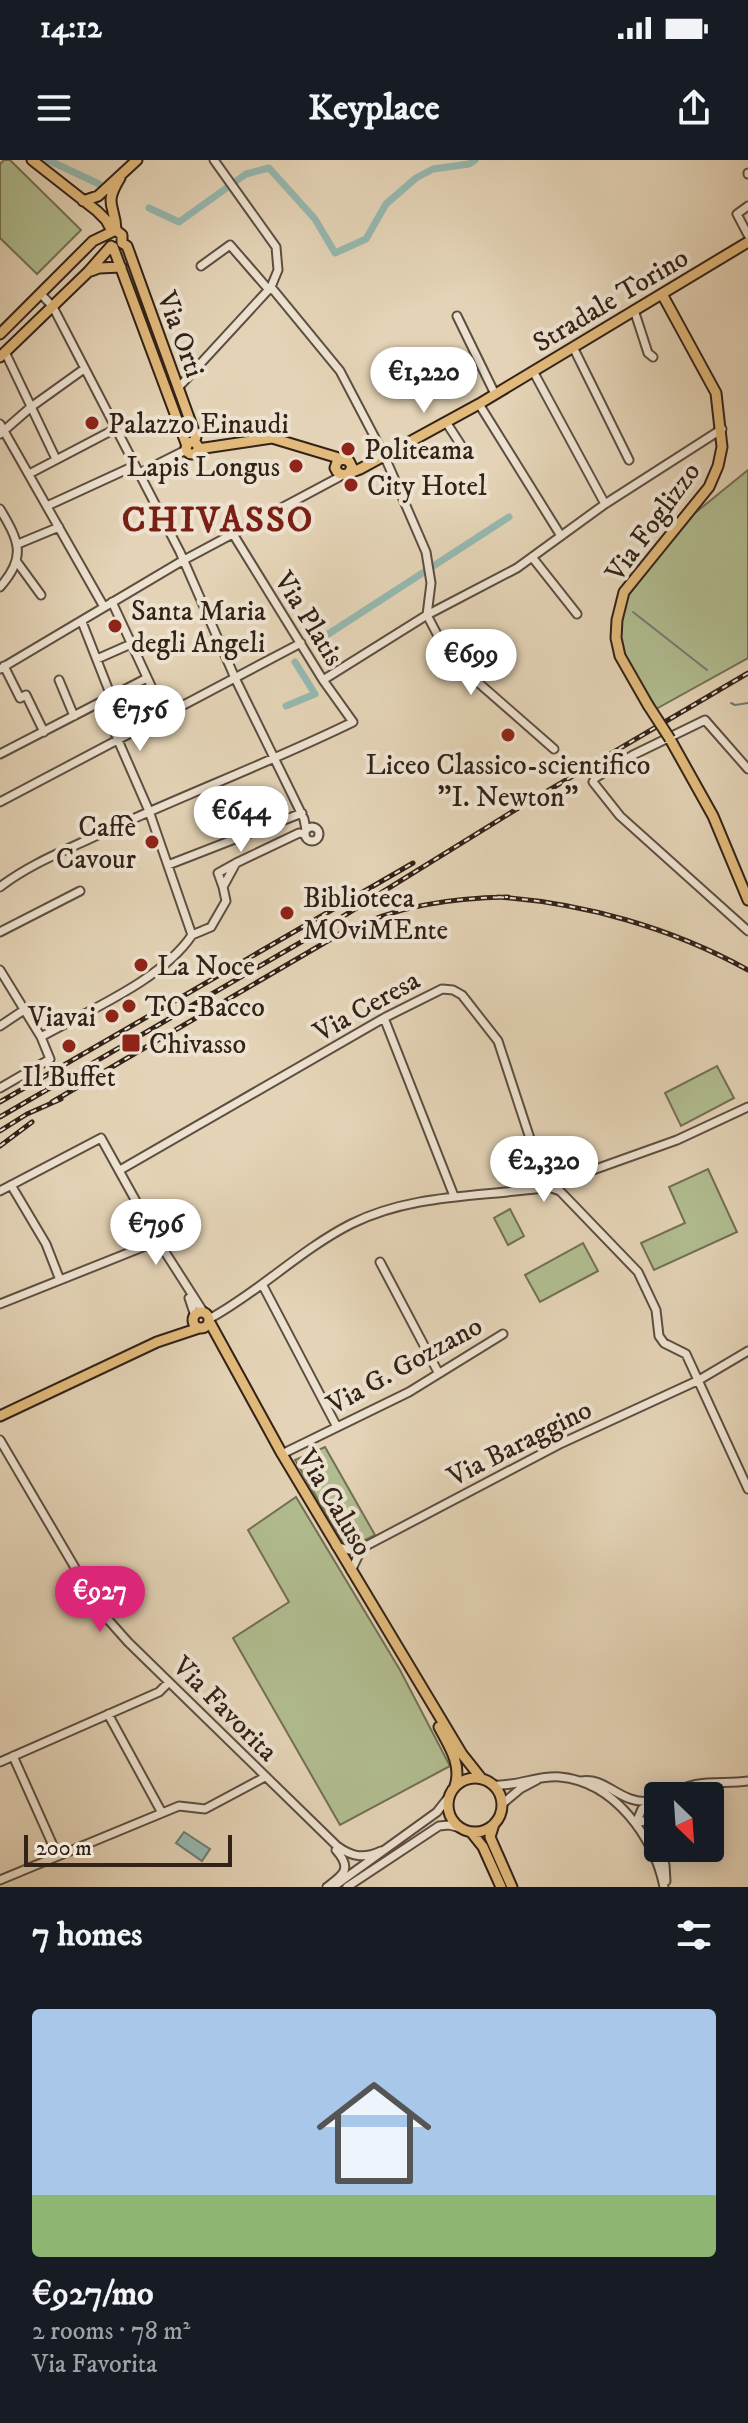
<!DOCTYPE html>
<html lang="en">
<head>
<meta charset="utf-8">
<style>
  :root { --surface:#171b24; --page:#20242c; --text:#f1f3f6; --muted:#9ea1a6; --accent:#db2777 }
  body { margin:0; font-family:"IM FELL DW Pica",serif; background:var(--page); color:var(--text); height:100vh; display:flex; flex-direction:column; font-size:30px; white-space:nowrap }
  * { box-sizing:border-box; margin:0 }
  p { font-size:26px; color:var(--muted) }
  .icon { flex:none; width:44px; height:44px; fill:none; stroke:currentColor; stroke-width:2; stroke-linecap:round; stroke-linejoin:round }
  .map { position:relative; height:1727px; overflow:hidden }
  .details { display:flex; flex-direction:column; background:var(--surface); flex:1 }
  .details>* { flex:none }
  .needle { width:52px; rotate:155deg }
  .fabs { position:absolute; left:644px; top:1622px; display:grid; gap:16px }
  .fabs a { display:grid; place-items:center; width:80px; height:80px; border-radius:8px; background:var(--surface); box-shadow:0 4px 20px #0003; font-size:40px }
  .scale { position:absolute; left:24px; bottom:20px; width:208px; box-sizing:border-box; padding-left:8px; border:4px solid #322218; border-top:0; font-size:22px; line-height:28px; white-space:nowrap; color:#322218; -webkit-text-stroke:6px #ede2d0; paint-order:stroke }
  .price { position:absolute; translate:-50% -68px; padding:0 18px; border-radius:28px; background:#fff; color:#222; font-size:26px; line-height:52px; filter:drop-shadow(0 2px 4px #0008) }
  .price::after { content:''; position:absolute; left:50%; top:48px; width:24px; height:18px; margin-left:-12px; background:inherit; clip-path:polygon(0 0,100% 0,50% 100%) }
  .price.selected { background:var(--accent); color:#fff }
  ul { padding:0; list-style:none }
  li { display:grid; align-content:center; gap:16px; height:424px; padding:0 32px }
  li span { display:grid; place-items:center; height:248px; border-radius:8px; color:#555 }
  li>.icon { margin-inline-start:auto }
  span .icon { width:144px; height:144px; fill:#fffc; stroke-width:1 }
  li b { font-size:34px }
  h2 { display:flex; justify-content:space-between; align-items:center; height:96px; padding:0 32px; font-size:34px }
  .status { display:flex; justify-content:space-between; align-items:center; height:56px; padding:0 40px; background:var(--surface); direction:ltr }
  .status svg { height:22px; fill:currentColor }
  header { display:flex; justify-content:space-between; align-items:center; height:104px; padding:0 32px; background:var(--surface); font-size:36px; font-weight:800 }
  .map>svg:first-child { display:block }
</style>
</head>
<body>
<div class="status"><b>14:12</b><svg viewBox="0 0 49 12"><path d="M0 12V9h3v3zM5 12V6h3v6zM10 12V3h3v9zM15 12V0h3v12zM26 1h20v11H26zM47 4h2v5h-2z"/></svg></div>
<header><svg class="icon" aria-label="menu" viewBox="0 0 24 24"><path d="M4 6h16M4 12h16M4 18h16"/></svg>Keyplace<svg class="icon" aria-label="share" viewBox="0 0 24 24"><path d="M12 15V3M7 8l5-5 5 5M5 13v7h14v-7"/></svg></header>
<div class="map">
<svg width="748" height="1727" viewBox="0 0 748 1727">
  <rect width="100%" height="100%" fill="#e4d3b6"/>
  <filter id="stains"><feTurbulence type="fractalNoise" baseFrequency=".0025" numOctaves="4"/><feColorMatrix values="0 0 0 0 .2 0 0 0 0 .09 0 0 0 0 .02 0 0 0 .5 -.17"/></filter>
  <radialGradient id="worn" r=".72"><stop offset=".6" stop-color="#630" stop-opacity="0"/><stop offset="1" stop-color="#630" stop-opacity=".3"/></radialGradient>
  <path fill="#b1bd90" stroke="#727054" stroke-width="2" d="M4,0H10L81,70L37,114L0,78V4Z
    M748,310V498L656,549L625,501L618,471L628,436L690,357Z
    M717,906L734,938L681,966L665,933Z
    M708,1009L737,1072L654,1110L641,1083L685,1063L669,1027Z
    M510,1049L524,1076L508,1085L494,1058Z
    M583,1083L598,1111L540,1142L525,1115Z
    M325,1287L375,1375L356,1385L343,1383L295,1300Z
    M296,1337L400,1510L450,1606L340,1665L233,1478L289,1442L248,1370Z"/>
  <path fill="#95b8af" stroke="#6d7c73" stroke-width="2" d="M184,1672L210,1689L202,1701L176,1683Z"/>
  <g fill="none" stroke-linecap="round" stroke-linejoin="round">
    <path stroke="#6d7c73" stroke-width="2" d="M633,452L707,510
      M731,543L735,545L748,543"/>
    <path stroke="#95b8af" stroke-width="7" d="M48,0L99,24
      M149,48L179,62L246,14L269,8L315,59L335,93L366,79L386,44L416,18L433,9L469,4L475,0
      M316,482L509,357
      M286,546L315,534L295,502"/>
    <g stroke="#5e4e40" stroke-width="11">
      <path id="minor" d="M748,13V14
        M748,46L737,54L748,75
        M201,106L230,85L269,130
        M271,127L340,211L384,295L426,392L431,423L427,455L449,497L554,589
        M41,134L53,147L180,392L235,518L304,659L306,670
        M634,150L648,193L653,197
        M457,156L495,234
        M573,187L629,300
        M5,192L56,299
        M533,211L605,344
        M178,228L271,127L278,110L276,87L214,0
        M479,244L561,376
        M446,262L468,296
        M0,264L104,447
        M0,274L31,247L84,209
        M29,314L115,269
        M138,314L186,290
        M47,346L134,306
        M0,349C19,381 27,397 0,427
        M18,384L59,367
        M532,397L577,454
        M17,402L41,435
        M112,442L165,556
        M82,462L111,536
        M97,499L131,484
        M4,506L20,538L26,535L44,572
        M0,509L182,401L343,315
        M59,520L74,556
        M323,520L427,455L517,408L605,344L722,269
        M0,594L147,518
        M748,609L705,560L633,595L595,618L593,622L620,656L748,771
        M0,642L301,483
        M305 674a7 7 0 1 1 14 0a7 7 0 1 1-14 0Z
        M168,705L302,653
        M0,727C31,703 69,689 104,672C186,634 271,602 353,562L323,520L233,374
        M223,727L218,713L236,703
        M0,772L80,731
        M192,775L211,767L226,741L223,727L236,703L299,673L305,674
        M0,810L41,877L50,899L0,928
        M384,858L454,1036
        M0,866L24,850
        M41,877C89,850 162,820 192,775L149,651L107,555L111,536
        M120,1010L384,858L442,829L453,830L462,835L498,881L542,1015
        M537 1022a7 7 0 1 1 14 0a7 7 0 1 1-14 0Z
        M11,1025L46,1084L60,1120
        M551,1025L677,980L748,947
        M549,1027L560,1031L638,1112L656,1150L659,1176L664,1183L686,1194L748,1329
        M0,1031L101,978L158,1081L204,1153
        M380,1102L438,1212
        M262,1124L337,1267
        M189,1138L195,1156
        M0,1144L158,1081
        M209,1159C259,1132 300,1090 351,1064C411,1034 477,1037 542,1028
        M0,1280L91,1435L104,1455L128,1482L337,1686C352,1697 364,1699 381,1691
        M282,1294L409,1232L503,1174
        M336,1386L349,1390L362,1388L562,1283L699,1220L748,1191
        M351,1411L362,1388
        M108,1554L162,1653
        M13,1596L55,1690L54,1696
        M0,1602L159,1532L169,1522
        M581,1621C607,1616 620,1646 653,1641
        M493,1625C516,1627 537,1615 560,1617C615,1622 654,1678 664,1727
        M671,1636C693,1617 722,1625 748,1621
        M502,1644L520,1629L537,1620
        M657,1655L658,1683
        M636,1663L642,1649L658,1639
        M636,1663L648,1660L658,1654
        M659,1688L665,1705L666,1721
        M0,1720L179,1646L205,1649L265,1617
        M327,1727C343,1715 353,1709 336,1690
        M333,1727L437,1652L448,1638
        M347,1727L439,1666L449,1665L461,1668"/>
    </g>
    <g stroke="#322218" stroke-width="13">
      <path id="major" d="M32,0L97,51L106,60L112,71
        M83,41L98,36L137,0
        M117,71L122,75V83L127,86L196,277L194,282
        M113,87L187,286
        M91,111L99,108L121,107
        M0,174L93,81L116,70C115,43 103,46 120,18
        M0,197L88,112L111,86
        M186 288a6 6 0 1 1 12 0a6 6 0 1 1-12 0Z
        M198,289L272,278L342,299
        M349,313L352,307L349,301L342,299L337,302L335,308C340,320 351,312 360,309L479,244L748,82
        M648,545L620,496L616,478L617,460L624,432L709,327L718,306L722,287L716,233L662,134
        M670,579L713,656L748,740
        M193 1160a8 8 0 1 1 16 0a8 8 0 1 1-16 0Z
        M209,1161L282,1294L462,1594L481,1618
        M0,1256L157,1182L199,1168
        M439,1567C449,1586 462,1604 455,1626
        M448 1645a27 27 0 1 1 54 0a27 27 0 1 1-54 0Z
        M494,1664L490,1677L512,1727
        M471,1672L483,1687L501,1727"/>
    </g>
    <use href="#minor" stroke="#ede2d0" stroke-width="7"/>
    <use href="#major" stroke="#e2ba7b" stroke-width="9"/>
    <g stroke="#322218" stroke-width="5">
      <path id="rail" d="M498,737C584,743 672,768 748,810
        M0,942L413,703
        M52,942L343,772C397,746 449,738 508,737
        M0,957L308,778L515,650L748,513
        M0,971L27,954L61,939
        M0,986L32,962"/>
    </g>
    <use href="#rail" stroke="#ede2d0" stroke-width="2" stroke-dasharray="6" stroke-linecap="butt"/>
    <g stroke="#322218" stroke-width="13" stroke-linecap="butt">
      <path id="major-bridge" d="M648,545L670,579"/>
    </g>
    <use href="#major-bridge" stroke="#e2ba7b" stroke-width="9"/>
  </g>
  <g fill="#8f2418" stroke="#ede2d0" stroke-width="3">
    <circle cx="92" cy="263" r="8"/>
    <circle cx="348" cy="289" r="8"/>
    <circle cx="296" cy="306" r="8"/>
    <circle cx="351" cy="325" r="8"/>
    <circle cx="115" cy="466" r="8"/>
    <circle cx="508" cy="575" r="8"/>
    <circle cx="152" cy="682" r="8"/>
    <circle cx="287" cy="753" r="8"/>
    <circle cx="141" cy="805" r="8"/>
    <circle cx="129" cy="846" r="8"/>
    <circle cx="112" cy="856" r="8"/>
    <rect x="121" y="873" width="20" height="20" rx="4"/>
    <circle cx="69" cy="886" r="8"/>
  </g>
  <g text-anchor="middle" stroke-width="8" stroke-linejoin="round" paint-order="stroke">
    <g font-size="28" fill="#322218" stroke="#ede2d0">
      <text transform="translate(610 139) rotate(-31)" y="10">Stradale Torino</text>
      <text transform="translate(182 174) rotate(70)" y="10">Via Orti</text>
      <text transform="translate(652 361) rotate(-54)" y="10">Via Foglizzo</text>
      <text transform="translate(310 458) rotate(58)" y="10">Via Platis</text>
      <text transform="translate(366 845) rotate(-29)" y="10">Via Ceresa</text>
      <text transform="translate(404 1204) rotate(-29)" y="10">Via G. Gozzano</text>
      <text transform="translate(519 1282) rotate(-27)" y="10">Via Baraggino</text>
      <text transform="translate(336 1342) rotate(59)" y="10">Via Caluso</text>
      <text transform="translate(226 1548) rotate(45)" y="10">Via Favorita</text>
    </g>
    <g font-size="28" fill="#322218" stroke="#ede2d0" text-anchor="start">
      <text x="108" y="273">Palazzo Einaudi</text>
      <text x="364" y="299">Politeama</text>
      <text x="280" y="316" text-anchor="end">Lapis Longus</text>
      <text x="367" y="335">City Hotel</text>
      <text x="131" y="460">Santa Maria<tspan x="131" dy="32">degli Angeli</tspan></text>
      <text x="508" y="614" text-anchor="middle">Liceo Classico-scientifico<tspan x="508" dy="32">"I. Newton"</tspan></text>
      <text x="136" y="676" text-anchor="end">Caffè<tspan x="136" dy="32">Cavour</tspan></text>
      <text x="303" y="747">Biblioteca<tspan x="303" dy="32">MOviMEnte</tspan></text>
      <text x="157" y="815">La Noce</text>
      <text x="145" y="856">TO-Bacco</text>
      <text x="96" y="866" text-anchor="end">Viavai</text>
      <text x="149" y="893">Chivasso</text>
      <text x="69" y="926" text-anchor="middle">Il Buffet</text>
    </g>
    <g font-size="36" font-weight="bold" letter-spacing="2" fill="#7a1f14" stroke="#ede2d0">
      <text x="218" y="371">CHIVASSO</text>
    </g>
  </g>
  <rect width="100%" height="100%" filter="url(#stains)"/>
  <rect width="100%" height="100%" fill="url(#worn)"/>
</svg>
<div class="fabs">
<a><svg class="needle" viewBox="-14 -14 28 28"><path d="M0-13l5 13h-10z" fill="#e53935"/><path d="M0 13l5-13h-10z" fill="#9ea1a6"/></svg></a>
</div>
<div class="scale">200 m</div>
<b class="price" style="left:424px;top:255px">€1,220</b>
<b class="price" style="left:471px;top:537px">€699</b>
<b class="price" style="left:140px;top:593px">€756</b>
<b class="price" style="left:241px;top:694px">€644</b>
<b class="price" style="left:544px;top:1044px">€2,320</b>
<b class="price" style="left:156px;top:1107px">€796</b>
<b class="price selected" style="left:100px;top:1474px">€927</b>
</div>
<section class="details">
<h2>7 homes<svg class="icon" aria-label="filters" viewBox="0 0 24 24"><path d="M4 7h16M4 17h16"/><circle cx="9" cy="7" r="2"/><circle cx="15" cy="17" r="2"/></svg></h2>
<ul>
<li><span style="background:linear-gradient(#a9c7e8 75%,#8fb573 0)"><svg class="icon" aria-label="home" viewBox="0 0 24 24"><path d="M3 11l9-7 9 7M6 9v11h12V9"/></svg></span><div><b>€927/mo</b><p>2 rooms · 78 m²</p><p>Via Favorita</p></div></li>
</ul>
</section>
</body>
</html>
